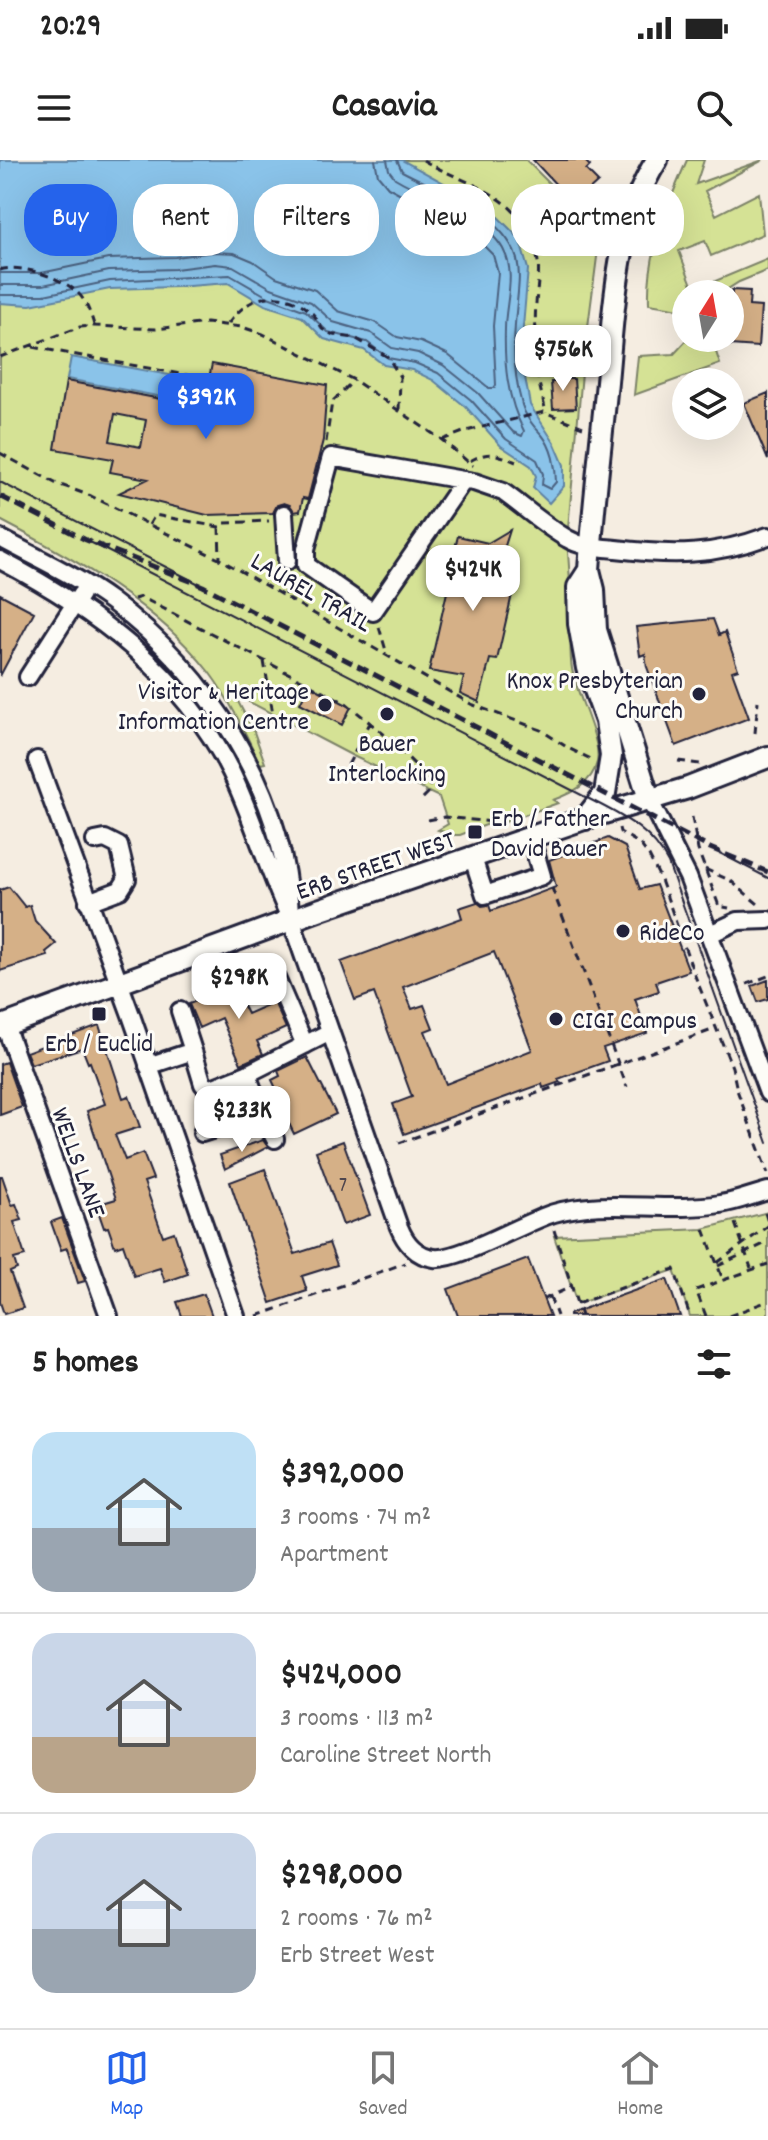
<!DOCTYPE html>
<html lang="en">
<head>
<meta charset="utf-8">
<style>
  :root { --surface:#fff; --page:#f2f2f2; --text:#222; --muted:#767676; --line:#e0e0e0; --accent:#2563eb }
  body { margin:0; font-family:Dekko,sans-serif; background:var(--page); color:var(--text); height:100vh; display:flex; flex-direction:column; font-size:30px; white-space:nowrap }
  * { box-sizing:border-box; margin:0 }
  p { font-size:26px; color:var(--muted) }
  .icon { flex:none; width:44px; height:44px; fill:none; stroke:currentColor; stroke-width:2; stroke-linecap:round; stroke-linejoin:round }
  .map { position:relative; height:1156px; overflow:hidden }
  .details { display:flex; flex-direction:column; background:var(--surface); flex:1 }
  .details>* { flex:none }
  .top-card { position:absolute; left:24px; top:24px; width:720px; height:72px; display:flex; gap:16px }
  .needle { width:52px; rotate:11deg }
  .tools { position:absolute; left:672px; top:120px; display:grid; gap:16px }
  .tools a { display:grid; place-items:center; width:72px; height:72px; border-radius:50%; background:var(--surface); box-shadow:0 8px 32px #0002; font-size:40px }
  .price { position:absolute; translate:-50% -68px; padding:0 18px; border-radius:16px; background:#fff; color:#222; font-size:26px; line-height:52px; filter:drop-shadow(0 2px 4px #0008) }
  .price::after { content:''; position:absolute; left:50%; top:48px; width:24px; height:18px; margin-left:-12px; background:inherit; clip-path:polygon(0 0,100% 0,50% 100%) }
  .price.on { background:var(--accent); color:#fff }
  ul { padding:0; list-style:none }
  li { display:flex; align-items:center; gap:24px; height:200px; padding:0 32px }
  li+li { border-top:2px solid var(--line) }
  li span { display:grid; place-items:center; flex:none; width:224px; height:160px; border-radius:24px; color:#555 }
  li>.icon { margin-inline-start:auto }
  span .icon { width:96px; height:96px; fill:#fffc; stroke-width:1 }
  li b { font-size:34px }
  h2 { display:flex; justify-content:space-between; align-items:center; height:96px; padding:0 32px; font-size:34px }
  .chip { padding:0 28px; border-radius:32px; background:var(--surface); box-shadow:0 8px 32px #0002; font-size:28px; line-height:72px }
  .chip.on { background:var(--accent); color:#fff }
  .status { display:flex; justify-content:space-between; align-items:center; height:56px; padding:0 40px; background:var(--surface); direction:ltr }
  .status svg { height:22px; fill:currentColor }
  header { display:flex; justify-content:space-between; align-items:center; height:104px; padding:0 32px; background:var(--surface); font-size:36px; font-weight:700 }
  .tab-bar { display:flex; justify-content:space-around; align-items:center; height:112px; border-top:2px solid var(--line); background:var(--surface); font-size:22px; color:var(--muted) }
  .tab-bar a { display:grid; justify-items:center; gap:4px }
  .tab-bar .on { color:var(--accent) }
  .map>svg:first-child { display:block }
</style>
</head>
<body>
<div class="status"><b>20:29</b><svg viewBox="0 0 49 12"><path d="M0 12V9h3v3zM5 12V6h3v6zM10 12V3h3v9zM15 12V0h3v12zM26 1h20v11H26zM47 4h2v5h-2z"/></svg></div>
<header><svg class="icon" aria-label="menu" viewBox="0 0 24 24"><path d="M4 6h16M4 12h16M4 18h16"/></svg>Casavia<svg class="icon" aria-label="search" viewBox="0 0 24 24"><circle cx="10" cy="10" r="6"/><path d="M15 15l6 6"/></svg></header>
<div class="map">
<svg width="768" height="1156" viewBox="0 0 768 1156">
  <rect width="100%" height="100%" fill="#f5ede1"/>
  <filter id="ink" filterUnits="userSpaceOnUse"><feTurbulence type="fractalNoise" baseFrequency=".0125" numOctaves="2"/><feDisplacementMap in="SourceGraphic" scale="16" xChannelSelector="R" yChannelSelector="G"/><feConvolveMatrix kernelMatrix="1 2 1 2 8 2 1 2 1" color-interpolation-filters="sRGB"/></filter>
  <g filter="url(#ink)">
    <path fill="#d5e295" stroke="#7c8268" stroke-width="2" d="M0,0H526L574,48L601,66L582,213L567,380C569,405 571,428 571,454C571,471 569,491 572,509C576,534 602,581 597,602C592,624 572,633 553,640L558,643L502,663L499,660L460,675H453L438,670L448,664L439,637L353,596L234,534L254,572L265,603L260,604C245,572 230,540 209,512C156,444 75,399 0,360Z
      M687,0H704L696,24L763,0L705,31L716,55L759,33L763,74L711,96L705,81L679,91L694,130L768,99V110L739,122L720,134H686V153L674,148L649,144C647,92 667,46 687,0Z
      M686,181L714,186L720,204L634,235L638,196L674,194Z
      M768,1052V1156H690L674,1110L577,1144L554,1076L703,1069Z"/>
    <path fill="#8ac3e9" stroke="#6083a3" stroke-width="2" d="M0,0H402L475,40L492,51L519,78L528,109L523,167V206L530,245L555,284L564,305V326L549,343L533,328L536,316L531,306L501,286L466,247L433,220L412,210L384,205L364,190L324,179L302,157L265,145L228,123L176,127L110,129L30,145L0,143Z
      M71,197L311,241L310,245L188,222L184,241L67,219Z"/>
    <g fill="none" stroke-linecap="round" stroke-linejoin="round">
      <path stroke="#4c6281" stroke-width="2" d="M0,113H41L108,99L175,97L214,92L234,93L253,101L276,117L315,130L338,151L375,162L397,177L421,182L447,194L489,228H494L496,225L493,166L498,113L493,95L473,75L460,66L388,27L378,15L375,0
        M0,125H43L109,111L175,109L215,104L233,106L271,128L311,142L333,162L371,173L392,188L418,193L443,205L478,233L513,272L522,276L524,271C507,239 504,204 505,169C505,143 517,114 503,89C487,59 425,36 395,18L389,10L387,0
        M0,135H44L110,121L230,115L268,137L306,151L328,172L367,182L388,198L415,203L438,213L471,240L506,279L537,300L543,314L542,325L550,329L556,322C556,307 552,287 542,275C534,267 525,257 522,245C515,220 513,191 515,165C518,116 530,95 488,59C467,40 428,25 402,11L397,0"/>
    </g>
    <path fill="#d5b087" stroke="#22223b" stroke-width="2" fill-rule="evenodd" d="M533,0H584L590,6L586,10L598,22L574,44Z
      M732,130L750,131L749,146L761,147L758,187L730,185Z
      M212,204L327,225L323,280L308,339L303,338L300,351L294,352L290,345L284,343L277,345L273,353L207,355L119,333L148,319L110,312L113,299L55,289L66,221L203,247ZM115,254L146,260L141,287L110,281Z
      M568,214V219H574L576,248L553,249L551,222H555V215Z
      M768,233V300L744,243Z
      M510,370L498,408L510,410L508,416L516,417L497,500L490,499L479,542L460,533L464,517L429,511L450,419H447L458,376L488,383Z
      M0,434L34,452L0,516Z
      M713,459L719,475L725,472L738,509L732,511L749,558L676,586L647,507L645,494L640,496L636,467Z
      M309,525L351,547L342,565L300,543Z
      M608,678L625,687L640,729L656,725L689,811L656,822L659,831L635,839L647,873L603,888L608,901L558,919L560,922L543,928L542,924L404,974L393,944L412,937L374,833L355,840L341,802L462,758L459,748L477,742L482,746L489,745L491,751L556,727L549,700ZM494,792L532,890L446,924L425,871L433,868L424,845L412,849L403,827Z
      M9,727L25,747L30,745L35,761L56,784L46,792L48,796L0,811V730Z
      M768,820V839L758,842L752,826Z
      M234,825V836L241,842L247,854L274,842L286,868L257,881L263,894L241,904L221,858L199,868L189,844Z
      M99,865L123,938L129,936L140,967L115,975L125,1000L143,993L153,1019L144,1022L163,1076L174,1072L188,1114L165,1122L160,1108L134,1116L123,1084L115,1087L108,1067L104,1068L96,1045L116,1039L87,951L105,944L90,902L88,903L82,888L31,904L26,892Z
      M307,897L336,954L294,974L280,945L283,943L272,920L280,916L278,911Z
      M6,902L22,947L0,955V904Z
      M263,980L268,987L225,1009L220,995Z
      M343,981L370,1055L343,1065L316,991Z
      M265,1009L295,1094L329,1083L337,1105L302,1116L307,1131L271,1143L230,1022Z
      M0,1016H2L12,1045L16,1044L22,1060L14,1062L25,1096L14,1099L17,1109L10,1112L23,1148L4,1154L0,1142Z
      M62,1058L85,1121L78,1123L67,1088L61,1090L51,1062Z
      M528,1099L550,1156H458L448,1129Z
      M667,1119L680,1156H569V1154Z
      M204,1134L212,1156H182L177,1142Z"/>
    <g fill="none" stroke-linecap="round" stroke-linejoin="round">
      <g stroke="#22223b" stroke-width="22">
        <path id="minor" d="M464,320L373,452L306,405V389L331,297L474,322L503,332C524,347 545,366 568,379C583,388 600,387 616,389C672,396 715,396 768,376
          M284,354L287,401
          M0,378C37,398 77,416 111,441C208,513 284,630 290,752
          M0,400C95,450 182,513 231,612C254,660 268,712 291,760L399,1067C405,1082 416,1096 434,1098C459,1101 524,1062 554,1053C607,1038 666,1053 720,1044C736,1042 752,1035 768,1031
          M28,517L81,434
          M37,600L131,855L236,1156
          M649,639L688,717L768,933
          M473,698L485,735L542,716L531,679
          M88,742L120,730L127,719L119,686L105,679L95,681
          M710,774L738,761L768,760
          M244,831L276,818L305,885
          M180,851L193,891
          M5,865L109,1156
          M148,906L193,891L203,924L209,929L247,914
          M262,954L275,979
          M202,973L262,954L247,914L330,872"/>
      </g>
      <g stroke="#22223b" stroke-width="26">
        <path id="major" d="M649,639L596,470L594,430L589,410C593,351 600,292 606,232C614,155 614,67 657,0
          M585,659L605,633L611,596L606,561L587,508L579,464L578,427L589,410
          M0,867L321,749L584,659L688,628L768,597"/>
      </g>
      <path stroke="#22223b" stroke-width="3" stroke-dasharray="8 6" stroke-linecap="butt" d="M423,0C455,20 500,28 522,62C530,74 536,88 538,102C542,128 521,187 556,198C568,202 581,200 593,201
        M0,110C19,103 62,118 77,132C85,139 91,154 94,165
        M228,164C234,156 242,147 252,142C278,128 313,143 322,169L333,175L355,178L388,197L400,217L399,250
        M539,184C531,204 542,232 546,253
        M33,187L208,219
        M0,197L80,167L94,166L156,169L206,163L242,167L263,174L354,220L442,280L473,306
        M187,244L191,223L189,216
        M442,280L466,271L544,252L583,267
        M326,282L332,242L354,220
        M0,293L55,323L91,336L221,400L471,544L541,570L568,588L593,600
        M470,301C489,290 497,294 516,302
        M149,365L155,355L219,367L225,363L269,361
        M219,367L220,399
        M285,435L286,415
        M134,439L141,437L346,543L386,576L424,614L430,624L429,632L422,639
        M379,467L387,494
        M264,501L273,554L272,562
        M755,573L758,541
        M678,601L700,604
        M348,605L370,563
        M692,657L698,690L719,746L729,748
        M428,660L444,657L502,663
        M619,668L620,672L640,684L649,696L661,720L693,811L732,907L737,930L768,1014
        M705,709L731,721L758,744
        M552,728L627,927
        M747,824L768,816
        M399,983L715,869
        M765,1053L768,1062
        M735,1063L751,1108
        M704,1069L723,1120
        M554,1070L581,1156
        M717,1103L768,1066
        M718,1106L768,1082
        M550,1137L557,1156
        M544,1139L571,1127
        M577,1144L674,1109L690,1156
        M257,1156L405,1103
        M706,1156L696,1130L768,1104
        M729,1156L768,1141"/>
      <use href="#minor" stroke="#fdfcf7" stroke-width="16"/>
      <use href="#major" stroke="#fdfcf7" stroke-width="20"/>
      <path stroke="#22223b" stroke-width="2" d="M0,322L203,426
        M86,380L599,644C628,659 653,673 668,703L768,983
        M710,688L768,718"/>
      <path stroke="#22223b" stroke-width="5" stroke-dasharray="12 6" stroke-linecap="butt" d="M0,336L86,380L203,426L710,688L768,712"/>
    </g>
  </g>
  <g fill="#22223b" stroke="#fdfcf7" stroke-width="3">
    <circle cx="699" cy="534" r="8"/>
    <circle cx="325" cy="545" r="8"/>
    <circle cx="387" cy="554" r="8"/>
    <rect x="467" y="664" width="16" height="16" rx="4"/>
    <circle cx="623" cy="771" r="8"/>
    <rect x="91" y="846" width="16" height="16" rx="4"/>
    <circle cx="556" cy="859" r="8"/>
  </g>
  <g text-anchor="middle" stroke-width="6" stroke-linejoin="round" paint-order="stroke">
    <g font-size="22" fill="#4f464e">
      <text x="343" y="1031">7</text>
    </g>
    <g font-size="26" fill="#22223b" stroke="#fdfcf7">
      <text transform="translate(312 431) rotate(30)" y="9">LAUREL TRAIL</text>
      <text transform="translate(375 704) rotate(-19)" y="9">ERB STREET WEST</text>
      <text transform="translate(80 1002) rotate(70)" y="9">WELLS LANE</text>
    </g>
    <g font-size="26" fill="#22223b" stroke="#fdfcf7" text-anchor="start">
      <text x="683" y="528" text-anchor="end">Knox Presbyterian<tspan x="683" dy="30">Church</tspan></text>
      <text x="309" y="539" text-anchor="end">Visitor &amp; Heritage<tspan x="309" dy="30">Information Centre</tspan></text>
      <text x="387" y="591" text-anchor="middle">Bauer<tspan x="387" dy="30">Interlocking</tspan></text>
      <text x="491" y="666">Erb / Father<tspan x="491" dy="30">David Bauer</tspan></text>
      <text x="639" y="780">RideCo</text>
      <text x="572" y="868">CIGI Campus</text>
      <text x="99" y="891" text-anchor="middle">Erb / Euclid</text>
    </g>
  </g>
</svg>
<div class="tools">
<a><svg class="needle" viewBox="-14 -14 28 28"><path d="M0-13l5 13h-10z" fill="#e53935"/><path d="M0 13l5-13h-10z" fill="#767676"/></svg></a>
<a><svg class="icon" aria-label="layers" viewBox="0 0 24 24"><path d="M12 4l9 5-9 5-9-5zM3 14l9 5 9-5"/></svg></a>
</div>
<b class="price" style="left:563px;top:233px">$756K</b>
<b class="price on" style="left:206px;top:281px">$392K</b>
<b class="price" style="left:473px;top:453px">$424K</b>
<b class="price" style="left:239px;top:861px">$298K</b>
<b class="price" style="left:242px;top:994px">$233K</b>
<div class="top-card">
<a class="chip on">Buy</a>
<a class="chip">Rent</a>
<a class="chip">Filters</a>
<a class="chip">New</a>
<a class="chip">Apartment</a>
</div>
</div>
<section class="details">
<h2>5 homes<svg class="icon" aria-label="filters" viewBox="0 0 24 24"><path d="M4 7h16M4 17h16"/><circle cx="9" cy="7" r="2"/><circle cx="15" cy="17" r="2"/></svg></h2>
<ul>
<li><span style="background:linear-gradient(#bfe0f5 60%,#9aa5b1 0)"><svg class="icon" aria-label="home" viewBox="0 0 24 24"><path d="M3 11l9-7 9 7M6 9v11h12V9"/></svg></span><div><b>$392,000</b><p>3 rooms · 74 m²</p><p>Apartment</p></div></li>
<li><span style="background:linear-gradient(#c9d6e8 65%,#b9a48a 0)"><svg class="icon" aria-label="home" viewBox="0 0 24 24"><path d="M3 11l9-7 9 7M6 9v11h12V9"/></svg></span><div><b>$424,000</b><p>3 rooms · 113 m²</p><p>Caroline Street North</p></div></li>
<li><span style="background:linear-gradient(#c9d6e8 60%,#9aa5b1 0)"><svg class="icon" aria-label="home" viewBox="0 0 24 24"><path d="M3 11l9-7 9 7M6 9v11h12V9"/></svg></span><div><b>$298,000</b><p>2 rooms · 76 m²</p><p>Erb Street West</p></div></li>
</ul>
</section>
<nav class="tab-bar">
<a class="on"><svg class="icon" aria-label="map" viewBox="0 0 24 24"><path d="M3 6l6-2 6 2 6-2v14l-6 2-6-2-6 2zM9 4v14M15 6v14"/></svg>Map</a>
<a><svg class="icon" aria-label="saved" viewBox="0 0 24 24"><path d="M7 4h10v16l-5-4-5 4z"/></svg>Saved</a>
<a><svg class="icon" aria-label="home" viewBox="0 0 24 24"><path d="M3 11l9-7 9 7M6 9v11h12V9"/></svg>Home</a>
</nav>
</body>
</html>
